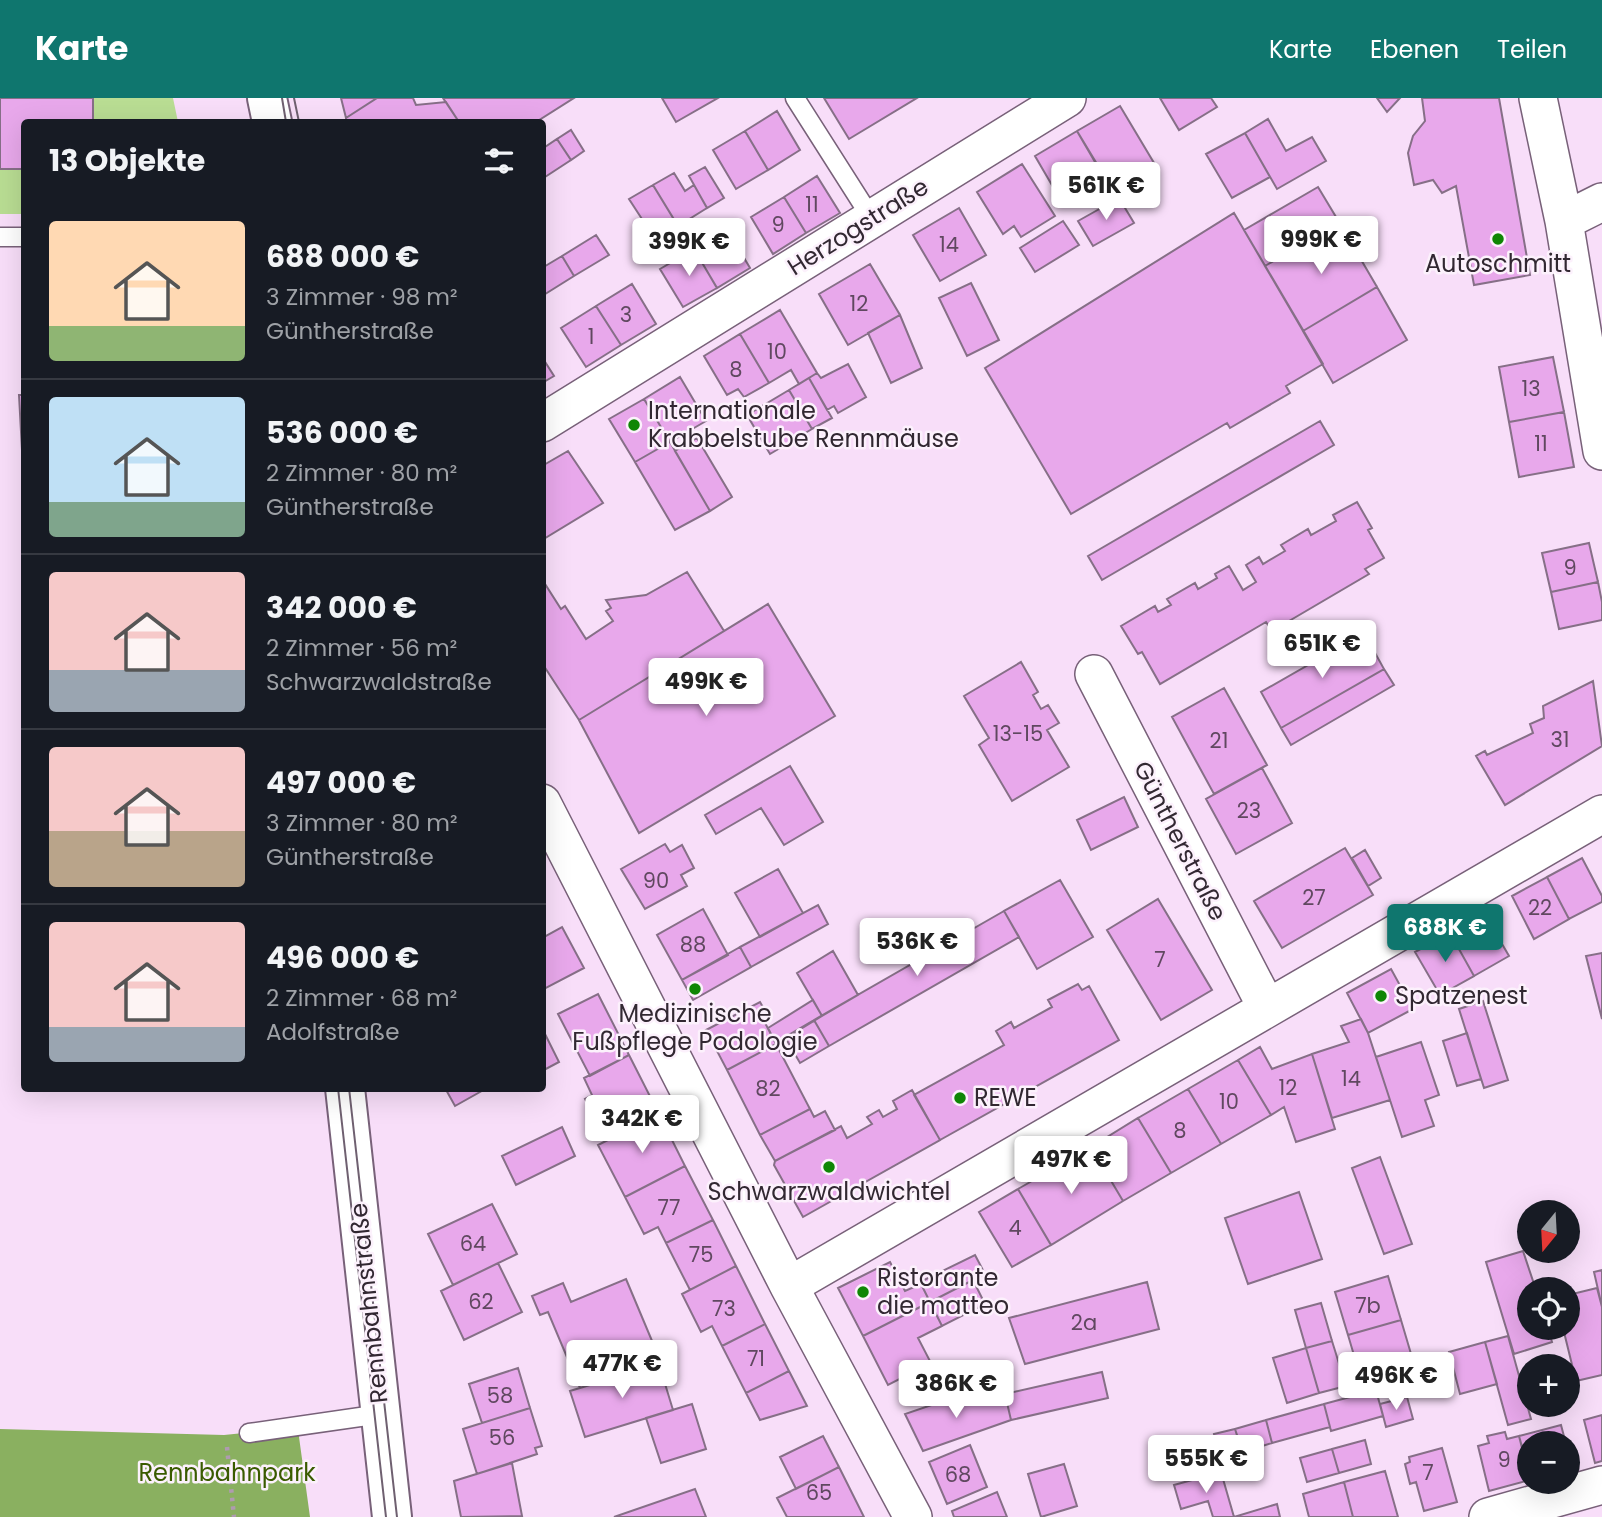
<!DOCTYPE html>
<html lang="de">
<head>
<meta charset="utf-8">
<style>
  :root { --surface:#171b24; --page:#242831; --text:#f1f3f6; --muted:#9ea1a6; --line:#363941; --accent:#0f766e }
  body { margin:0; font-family:Poppins,sans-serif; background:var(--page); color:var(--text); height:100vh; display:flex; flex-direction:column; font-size:26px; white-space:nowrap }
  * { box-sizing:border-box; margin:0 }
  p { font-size:23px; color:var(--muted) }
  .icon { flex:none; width:38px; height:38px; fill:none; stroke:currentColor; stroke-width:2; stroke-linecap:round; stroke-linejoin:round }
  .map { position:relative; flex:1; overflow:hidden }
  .side { position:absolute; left:21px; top:21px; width:525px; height:973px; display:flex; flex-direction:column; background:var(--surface); border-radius:7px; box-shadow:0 7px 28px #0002 }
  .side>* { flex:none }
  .needle { width:46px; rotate:198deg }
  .buttons { position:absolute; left:1517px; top:1102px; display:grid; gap:14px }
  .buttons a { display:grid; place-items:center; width:63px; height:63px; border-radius:50%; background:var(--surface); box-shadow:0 7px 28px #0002; font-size:35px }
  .price { position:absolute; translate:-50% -60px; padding:0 16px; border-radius:7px; background:#fff; color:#222; font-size:23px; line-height:46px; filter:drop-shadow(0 2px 4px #0008) }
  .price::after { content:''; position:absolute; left:50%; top:42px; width:21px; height:16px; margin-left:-10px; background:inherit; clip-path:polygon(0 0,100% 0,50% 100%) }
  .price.selected { background:var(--accent); color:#fff }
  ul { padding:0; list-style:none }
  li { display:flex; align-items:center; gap:21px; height:175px; padding:0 28px }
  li+li { border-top:2px solid var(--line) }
  li span { display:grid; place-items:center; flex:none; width:196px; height:140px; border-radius:7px; color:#555 }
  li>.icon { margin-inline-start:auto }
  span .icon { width:84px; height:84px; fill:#fffc; stroke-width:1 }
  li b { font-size:30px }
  h2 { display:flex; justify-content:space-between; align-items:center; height:84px; padding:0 28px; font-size:30px }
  header { display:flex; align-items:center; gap:42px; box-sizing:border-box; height:98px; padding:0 35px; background:var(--accent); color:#fff }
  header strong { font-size:33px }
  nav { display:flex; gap:38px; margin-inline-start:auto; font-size:24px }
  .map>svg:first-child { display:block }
</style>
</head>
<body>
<header>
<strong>Karte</strong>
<nav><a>Karte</a><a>Ebenen</a><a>Teilen</a></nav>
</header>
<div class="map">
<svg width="1602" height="1419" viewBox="0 0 1602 1419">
  <rect width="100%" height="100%" fill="#f8def9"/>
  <path fill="#b9dd93" d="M0,0H173L178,24H24V116H0Z"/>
  <path fill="#8ab060" d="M300,1329L299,1339L310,1419H0V1331L224,1337Z"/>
  <path fill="#e8a8eb" stroke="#866f87" stroke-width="2" d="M0,0H93V24H24V71H0Z
    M341,0H377L346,20Z
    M377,0H413L416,7L446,4L459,24H346V20Z
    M443,0H574L536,24H459Z
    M662,0H718L676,24Z
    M824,0H917L849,41Z
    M1160,0H1211L1217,9L1179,32Z
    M1377,0H1400L1387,14Z
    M1422,0H1499L1530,177L1474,187L1456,88L1442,95L1433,82L1414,87L1408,55L1413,38L1425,23Z
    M1120,8L1157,70L1113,95L1077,33Z
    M777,13L800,52L768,72L745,33Z
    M1268,21L1286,53L1312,39L1326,63L1277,91L1245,35Z
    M571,32L584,53L571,62L557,41Z
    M745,33L768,72L736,91L713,52Z
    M1077,33L1103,76L1060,101L1035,58Z
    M1245,35L1270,79L1232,100L1206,56Z
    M557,41L571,62L542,81V51Z
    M1022,66L1055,118L1021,139L1014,128L1003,136L977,94Z
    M705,69L724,100L707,110L689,78Z
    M674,75L685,93L694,87L707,110L678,128L653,87Z
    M817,78L840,115L806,135L784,99Z
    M653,87L678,128L648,145L636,124L642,121L629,101Z
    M1318,89L1339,124L1265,168L1244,132Z
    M784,99L806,135L773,156L751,119Z
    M1119,100L1134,125L1093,148L1078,123Z
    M959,110L986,157L940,183L913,137Z
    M1234,115L1323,266L1286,288L1290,295L1230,330L1227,325L1071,416L985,270Z
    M1063,123L1079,147L1035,174L1020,150Z
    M1339,124L1377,189L1303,233L1265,168Z
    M727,131L750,170L717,190L694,151Z
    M596,137L609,157L574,178L562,158Z
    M694,151L717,190L683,209L660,171Z
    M562,158L574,178L542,198V170Z
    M870,166L900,217L848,247L819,196Z
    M971,185L999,242L967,258L939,200Z
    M632,186L656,226L621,247L596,208Z
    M1377,189L1407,242L1333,285L1303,233Z
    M596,208L621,247L586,269L561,230Z
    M780,212L817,275L799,286L791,272L769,285L740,236Z
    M900,217L922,270L891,285L868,235Z
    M740,236L769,285L744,299L738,291L727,297L704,258Z
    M542,259L554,278L542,285Z
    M1553,259L1564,314L1509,324L1499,269Z
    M848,266L866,299L838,315L834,308L827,312L809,280L817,275L821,280Z
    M680,279L706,323L670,344L644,301Z
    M809,280L832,320L812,331L789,292Z
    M789,292L812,331L770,356L747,317Z
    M19,297H24V389Z
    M644,301L670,344L635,364L609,321Z
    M1564,314L1574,369L1519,379L1509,324Z
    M1320,323L1334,347L1102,482L1088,458Z
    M697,340L732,399L710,413L675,353Z
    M670,344L710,413L675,432L635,364Z
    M568,353L603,405L542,442V368Z
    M1357,404L1372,430L1368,432L1384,460L1365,471L1369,476L1272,533L1266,524L1160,586L1142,554L1138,556L1121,528L1155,508L1158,514L1171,507L1167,501L1195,485L1198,491L1217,480L1215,476L1229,468L1243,492L1256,484L1246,467L1259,459L1263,466L1285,453L1281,447L1308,431L1311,437L1336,423L1333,417Z
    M1589,445L1598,484L1551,494L1542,455Z
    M687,474L724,533L579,622L542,565V488L545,486L561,511L565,508L586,541L613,523L606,513L611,510L606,502L646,497Z
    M1598,484L1602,504V522L1559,531L1551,494Z
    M768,506L835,618L639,735L579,622Z
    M1364,535L1384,571L1281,630L1261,594Z
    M1021,564L1038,594L1033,597L1041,611L1048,607L1059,625L1047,632L1069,669L1012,703L979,647L989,640L964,598Z
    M1384,571L1394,587L1291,647L1281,630Z
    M1593,583L1602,648L1505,707L1476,658L1485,653L1487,657L1533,635L1530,626L1544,620L1543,608Z
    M1224,590L1267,667L1214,696L1172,619Z
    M790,668L823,724L784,747L761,710L716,736L705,717Z
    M1262,670L1292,725L1236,756L1206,701Z
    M1124,699L1138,729L1091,752L1077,722Z
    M665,746L670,754L682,747L694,770L681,777L687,788L645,811L621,771Z
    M1345,750L1373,797L1282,850L1254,803Z
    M1365,752L1381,780L1368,788L1352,760Z
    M1582,760L1602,798V804L1569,821L1547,779Z
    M778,771L803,815L760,839L735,795Z
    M1547,779L1569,821L1534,841L1512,798Z
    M1060,782L1093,839L1037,871L1004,813Z
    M1158,801L1212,892L1161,922L1107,832Z
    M818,807L828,826L751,869L740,849Z
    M703,811L728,857L682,882L657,837Z
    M1004,813L1019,839L829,948L814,922Z
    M1484,815L1509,858L1474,878L1450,835Z
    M562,829L584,870L544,891L542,840Z
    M1450,835L1474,878L1440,897L1415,854Z
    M740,849L751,869L693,902L682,882Z
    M833,853L858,897L822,918L797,875Z
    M1602,855V921L1586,858Z
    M1391,871L1413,911L1368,935L1347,895Z
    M1078,886L1082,892L1089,888L1119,942L940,1042L914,997L1004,947L996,933L1011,924L1014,930L1052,909L1048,902Z
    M598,896L629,957L590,978L558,916Z
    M813,902L822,918L776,946L768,930Z
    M1483,903L1508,982L1484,990L1459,911Z
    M760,904L768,918L763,921L776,946L727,972L706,932Z
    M1361,921L1368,935L1390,1002L1332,1020L1312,956L1349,944L1341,928Z
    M814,922L829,948L800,965L785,939Z
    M542,930L559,964L542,973Z
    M1467,935L1481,981L1457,988L1443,943Z
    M1421,944L1439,997L1425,1002L1434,1028L1402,1039L1376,959Z
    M776,946L810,1011L760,1037L727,972Z
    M1260,949L1272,971L1312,956L1335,1031L1296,1044L1284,1009L1271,1017L1238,962Z
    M629,957L659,1016L613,1039L599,1011L592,1014L585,1001L592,997L584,980Z
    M1238,962L1271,1017L1221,1046L1188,991Z
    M445,990H487L455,1008Z
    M1188,991L1221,1046L1171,1075L1138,1020Z
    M912,992L940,1042L803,1119L774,1067L775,1063L841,1028L847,1040L872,1026L867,1019L879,1012L883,1019L897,1011L893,1003Z
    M810,1011L814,1019L825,1013L835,1032L775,1063L760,1037Z
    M659,1016L685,1068L625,1099L598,1047Z
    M1138,1020L1171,1075L1123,1103L1091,1049Z
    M562,1029L575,1058L516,1087L502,1058Z
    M1091,1049L1123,1103L1051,1147L1018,1091Z
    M1380,1059L1412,1146L1384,1156L1352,1070Z
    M685,1068L713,1122L666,1145L658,1129L644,1136L625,1099Z
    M1018,1091L1051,1147L1012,1169L979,1114Z
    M1299,1094L1322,1161L1248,1186L1225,1120Z
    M492,1106L517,1156L453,1187L428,1136Z
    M713,1122L736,1168L690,1192L666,1145Z
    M1523,1153L1536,1192H1530V1230H1548L1552,1244L1514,1256L1486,1164Z
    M975,1157L985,1176L930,1204L920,1184Z
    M890,1164L905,1193L921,1186L930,1204L863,1238L838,1190Z
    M498,1165L522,1214L464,1242L441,1193Z
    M736,1168L765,1226L722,1248L712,1228L701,1234L682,1196Z
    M1602,1172V1209L1594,1174Z
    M1388,1178L1401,1222L1348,1237L1335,1194Z
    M626,1181L655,1250L646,1253L652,1268L580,1290L548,1214L540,1217L532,1198L563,1185L571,1204Z
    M973,1182L985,1206L942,1228L930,1204Z
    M1147,1184L1159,1231L1025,1266L1009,1220Z
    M1597,1190L1602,1209V1277L1576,1283L1563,1230H1568V1197Z
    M930,1204L942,1228L918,1240L931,1265L888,1287L863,1238Z
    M1321,1205L1332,1243L1306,1250L1295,1212Z
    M1401,1222L1414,1266L1361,1281L1348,1237Z
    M765,1226L789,1273L746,1295L722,1248Z
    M1508,1238L1531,1321L1508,1327L1485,1244Z
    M1332,1243L1346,1288L1319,1295L1306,1250Z
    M1485,1244L1497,1286L1460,1296L1449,1254Z
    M1306,1250L1319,1295L1287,1305L1273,1260Z
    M659,1266L673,1312L585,1339L570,1293Z
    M518,1270L530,1310L482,1325L469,1286Z
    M789,1273L807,1308L760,1322L746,1295Z
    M1102,1274L1108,1300L1011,1322L1005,1296Z
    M1376,1292L1383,1318L1331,1333L1324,1306Z
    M1005,1296L1011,1322L923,1353L905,1316L958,1298L961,1307Z
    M1407,1299L1413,1321L1386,1329L1380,1306Z
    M692,1306L706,1351L661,1365L646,1320Z
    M1324,1306L1330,1329L1272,1345L1266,1322Z
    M530,1310L542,1348L535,1350L537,1356L477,1376L463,1331Z
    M1602,1317V1363L1595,1365L1584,1322Z
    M1266,1322L1272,1345L1256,1350L1254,1342L1240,1346L1235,1331Z
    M1561,1327L1566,1346H1530V1377L1519,1338Z
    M1235,1331L1246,1366L1226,1380L1214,1336Z
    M1505,1334L1507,1341L1519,1338L1530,1382L1489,1393L1478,1348L1489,1345L1487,1338Z
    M823,1338L839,1369L796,1391L780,1359Z
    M1365,1342L1371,1366L1339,1375L1332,1351Z
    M970,1347L987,1389L947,1406L929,1364Z
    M1442,1350L1457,1404L1424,1413L1416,1384L1410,1386L1405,1366L1410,1364L1409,1359Z
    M1332,1351L1339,1375L1307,1384L1300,1360Z
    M512,1365L522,1418L461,1419L454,1383Z
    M1064,1366L1077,1408L1041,1419L1028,1376Z
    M839,1369L864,1419H787L777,1400Z
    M1385,1373L1398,1419H1353L1344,1384Z
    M1221,1374L1234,1419H1213L1208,1403L1181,1411L1174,1387Z
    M1344,1384L1353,1419H1309L1303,1396Z
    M695,1391L706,1419H614Z
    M997,1394L1007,1419H954L952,1413Z
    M1277,1406L1280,1419H1234Z"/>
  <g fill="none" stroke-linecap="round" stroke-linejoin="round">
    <g stroke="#786179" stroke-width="21">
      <path id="service" d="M795,0L872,121
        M0,139H24
        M249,1335L381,1316"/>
    </g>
    <g stroke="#786179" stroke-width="40">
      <path id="minor" d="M1538,0L1564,123L1602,353
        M1564,123L1602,104
        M542,325L1067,0
        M1094,576L1267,910
        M542,705L789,1188L913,1419
        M789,1188L1602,716
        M1488,1419L1602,1387"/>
    </g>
    <g stroke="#786179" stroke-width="42">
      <path id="secondary" d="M267,0L272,24
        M345,990L392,1419"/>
    </g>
    <path stroke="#af9bb0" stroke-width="4.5" stroke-dasharray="3.5 5" stroke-linecap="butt" d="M227,1349L234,1419"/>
    <use href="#service" stroke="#fff" stroke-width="18"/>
    <use href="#minor" stroke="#fff" stroke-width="37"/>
    <use href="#secondary" stroke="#fff" stroke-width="38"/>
    <path stroke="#6f6070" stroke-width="2" d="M282,0L286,24
      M294,0L299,24
      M338,990L386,1419
      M349,990L397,1419"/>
  </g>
  <g fill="#0f8605" stroke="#fcf1fc" stroke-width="2.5">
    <circle cx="1498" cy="141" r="7"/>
    <circle cx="634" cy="327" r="7"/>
    <circle cx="695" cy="891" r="7"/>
    <circle cx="1381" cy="898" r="7"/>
    <circle cx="960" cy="1000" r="7"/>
    <circle cx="829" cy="1069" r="7"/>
    <circle cx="863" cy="1194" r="7"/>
  </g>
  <g text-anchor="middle" stroke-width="5" stroke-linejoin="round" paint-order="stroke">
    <g font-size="21" fill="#604860">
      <text x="812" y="114">11</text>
      <text x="778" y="134">9</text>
      <text x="949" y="154">14</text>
      <text x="859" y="213">12</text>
      <text x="626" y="224">3</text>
      <text x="591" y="246">1</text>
      <text x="777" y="261">10</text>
      <text x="736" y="279">8</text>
      <text x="1531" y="298">13</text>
      <text x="1541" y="353">11</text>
      <text x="1570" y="477">9</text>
      <text x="1018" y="643">13-15</text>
      <text x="1560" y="649">31</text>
      <text x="1219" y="650">21</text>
      <text x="1249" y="720">23</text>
      <text x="656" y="790">90</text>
      <text x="1314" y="807">27</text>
      <text x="1540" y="817">22</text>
      <text x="693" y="854">88</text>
      <text x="1160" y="869">7</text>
      <text x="1351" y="988">14</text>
      <text x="1288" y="997">12</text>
      <text x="768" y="998">82</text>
      <text x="1229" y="1011">10</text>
      <text x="1180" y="1040">8</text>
      <text x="669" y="1117">77</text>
      <text x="1015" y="1137">4</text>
      <text x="473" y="1153">64</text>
      <text x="701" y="1164">75</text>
      <text x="481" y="1211">62</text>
      <text x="1368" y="1215">7b</text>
      <text x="724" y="1218">73</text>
      <text x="1084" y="1232">2a</text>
      <text x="756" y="1268">71</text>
      <text x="500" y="1305">58</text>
      <text x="502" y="1347">56</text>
      <text x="1504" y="1369">9</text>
      <text x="1428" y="1382">7</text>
      <text x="958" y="1384">68</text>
      <text x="819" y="1402">65</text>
    </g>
    <g font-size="24" fill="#322832" stroke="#fcf1fc">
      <text transform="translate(858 129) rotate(-32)" y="8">Herzogstraße</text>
      <text transform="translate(1180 743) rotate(63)" y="8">Güntherstraße</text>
      <text transform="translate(369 1205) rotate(-96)" y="8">Rennbahnstraße</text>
    </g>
    <g font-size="24" fill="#322832" stroke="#fcf1fc" text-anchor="start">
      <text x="1498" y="174" text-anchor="middle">Autoschmitt</text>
      <text x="648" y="321">Internationale<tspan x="648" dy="28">Krabbelstube Rennmäuse</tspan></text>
      <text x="1395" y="906">Spatzenest</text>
      <text x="695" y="924" text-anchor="middle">Medizinische<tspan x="695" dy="28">Fußpflege Podologie</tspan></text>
      <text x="974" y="1008">REWE</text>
      <text x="829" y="1102" text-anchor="middle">Schwarzwaldwichtel</text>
      <text x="877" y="1188">Ristorante<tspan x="877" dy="28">die matteo</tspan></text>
    </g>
    <g font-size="24" fill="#3a5b00" stroke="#fcf1fc">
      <text x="227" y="1383">Rennbahnpark</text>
    </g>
  </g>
</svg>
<div class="buttons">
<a><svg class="needle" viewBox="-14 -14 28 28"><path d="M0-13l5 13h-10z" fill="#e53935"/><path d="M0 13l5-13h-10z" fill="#9ea1a6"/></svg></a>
<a><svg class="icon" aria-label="locate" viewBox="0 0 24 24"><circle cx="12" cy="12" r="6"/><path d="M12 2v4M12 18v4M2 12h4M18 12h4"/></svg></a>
<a>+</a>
<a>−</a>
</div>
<b class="price" style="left:1106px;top:124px">561K €</b>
<b class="price" style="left:1321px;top:178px">999K €</b>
<b class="price" style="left:689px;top:180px">399K €</b>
<b class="price" style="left:1322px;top:582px">651K €</b>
<b class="price" style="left:706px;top:620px">499K €</b>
<b class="price selected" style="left:1445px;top:866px">688K €</b>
<b class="price" style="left:917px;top:880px">536K €</b>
<b class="price" style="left:642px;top:1057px">342K €</b>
<b class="price" style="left:1071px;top:1098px">497K €</b>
<b class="price" style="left:622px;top:1302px">477K €</b>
<b class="price" style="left:1396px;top:1314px">496K €</b>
<b class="price" style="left:956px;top:1322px">386K €</b>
<b class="price" style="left:1206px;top:1397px">555K €</b>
<section class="side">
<h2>13 Objekte<svg class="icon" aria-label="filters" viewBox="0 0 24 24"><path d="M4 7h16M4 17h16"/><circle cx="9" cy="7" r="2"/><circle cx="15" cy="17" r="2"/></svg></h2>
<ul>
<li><span style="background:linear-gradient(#ffd9b3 75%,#8fb573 0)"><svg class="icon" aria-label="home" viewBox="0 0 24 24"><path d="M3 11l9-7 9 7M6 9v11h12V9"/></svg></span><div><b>688 000 €</b><p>3 Zimmer · 98 m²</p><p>Güntherstraße</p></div></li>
<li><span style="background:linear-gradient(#bfe0f5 75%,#7fa58c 0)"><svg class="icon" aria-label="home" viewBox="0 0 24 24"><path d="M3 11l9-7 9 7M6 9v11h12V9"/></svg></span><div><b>536 000 €</b><p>2 Zimmer · 80 m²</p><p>Güntherstraße</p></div></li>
<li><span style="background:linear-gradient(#f6c9c9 70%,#9aa5b1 0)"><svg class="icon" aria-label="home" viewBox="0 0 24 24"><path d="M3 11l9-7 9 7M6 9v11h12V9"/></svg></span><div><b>342 000 €</b><p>2 Zimmer · 56 m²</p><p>Schwarzwaldstraße</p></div></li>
<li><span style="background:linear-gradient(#f6c9c9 60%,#b9a48a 0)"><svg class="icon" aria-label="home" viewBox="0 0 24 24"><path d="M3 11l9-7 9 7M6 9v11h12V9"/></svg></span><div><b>497 000 €</b><p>3 Zimmer · 80 m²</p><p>Güntherstraße</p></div></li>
<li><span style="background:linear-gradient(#f6c9c9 75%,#9aa5b1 0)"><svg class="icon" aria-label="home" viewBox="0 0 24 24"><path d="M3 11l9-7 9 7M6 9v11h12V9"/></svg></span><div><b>496 000 €</b><p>2 Zimmer · 68 m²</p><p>Adolfstraße</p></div></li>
</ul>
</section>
</div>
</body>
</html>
